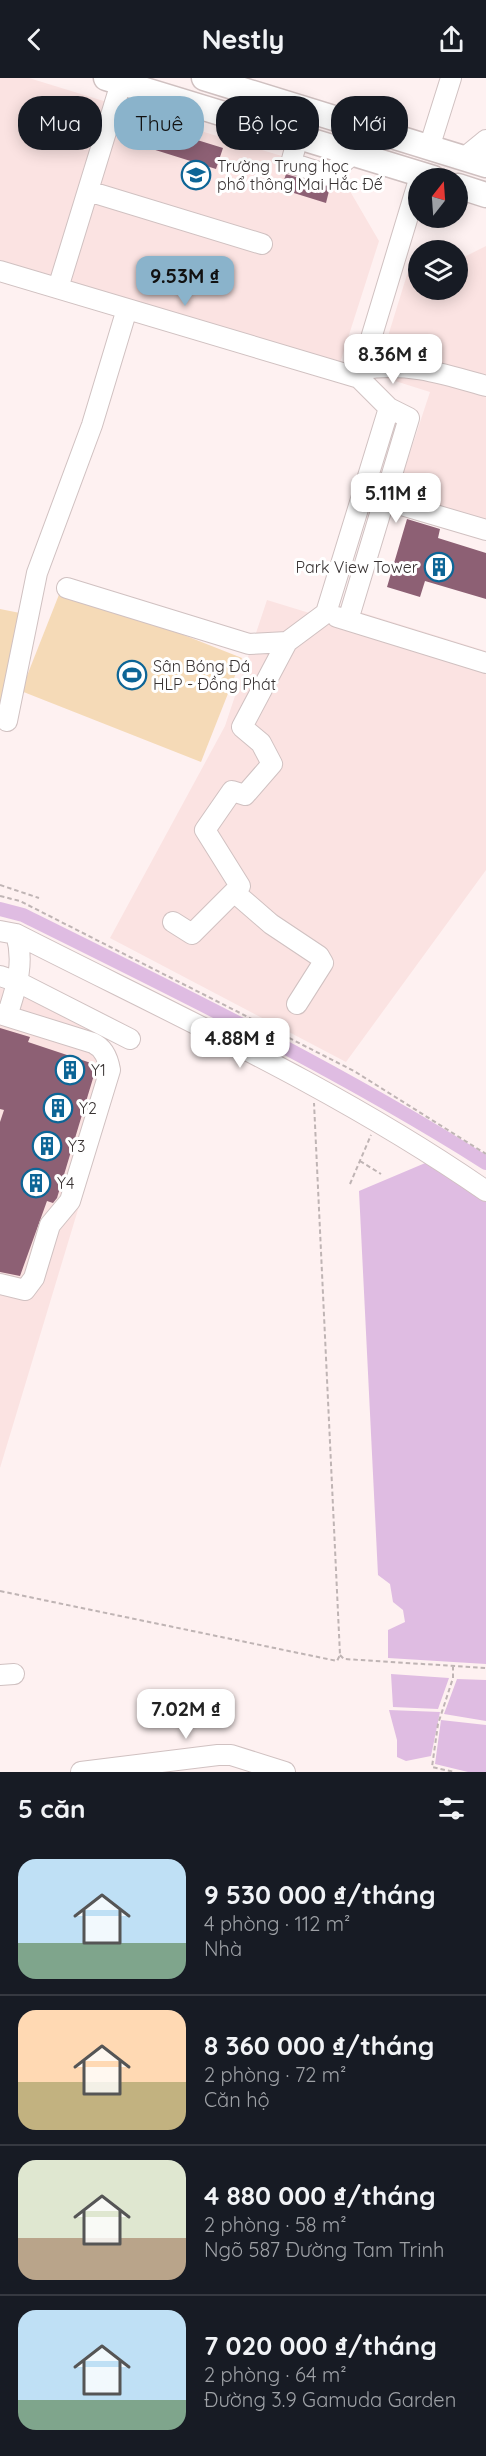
<!DOCTYPE html>
<html lang="vi">
<head>
<meta charset="utf-8">
<style>
  :root { --surface:#171b24; --page:#20242c; --text:#f1f3f6; --muted:#9ea1a6; --line:#363941; --accent:#8ab3cb }
  body { margin:0; font-family:Quicksand,sans-serif; background:var(--page); color:var(--text); height:100vh; display:flex; flex-direction:column; font-size:22px; white-space:nowrap }
  * { box-sizing:border-box; margin:0 }
  p { font-size:20px; color:var(--muted) }
  .icon { flex:none; width:33px; height:33px; fill:none; stroke:currentColor; stroke-width:2; stroke-linecap:round; stroke-linejoin:round }
  .map { position:relative; height:1694px; overflow:hidden }
  .sheet { display:flex; flex-direction:column; background:var(--surface); flex:1 }
  .sheet>* { flex:none }
  .top-card { position:absolute; left:18px; top:18px; width:450px; height:54px; display:flex; gap:12px }
  .needle { width:39px; rotate:17deg }
  .tools { position:absolute; left:408px; top:90px; display:grid; gap:12px }
  .tools a { display:grid; place-items:center; width:60px; height:60px; border-radius:50%; background:var(--surface); box-shadow:0 3px 15px #0003; font-size:30px }
  .price { position:absolute; translate:-50% -51px; padding:0 14px; border-radius:12px; background:#fff; color:#222; font-size:20px; line-height:39px; filter:drop-shadow(0 2px 3px #0008) }
  .price::after { content:''; position:absolute; left:50%; top:36px; width:18px; height:14px; margin-left:-9px; background:inherit; clip-path:polygon(0 0,100% 0,50% 100%) }
  .price.on { background:var(--accent); color:#111 }
  ul { padding:0; list-style:none }
  li { display:flex; align-items:center; gap:18px; height:150px; padding:0 18px }
  li+li { border-top:2px solid var(--line) }
  li span { display:grid; place-items:center; flex:none; width:168px; height:120px; border-radius:18px; color:#555 }
  li>.icon { margin-inline-start:auto }
  span .icon { width:72px; height:72px; fill:#fffc; stroke-width:1 }
  li b { font-size:26px }
  h2 { display:flex; justify-content:space-between; align-items:center; height:72px; padding:0 18px; font-size:26px }
  .chip { padding:0 21px; border-radius:24px; background:var(--surface); box-shadow:0 3px 15px #0003; font-size:21px; line-height:54px }
  .chip.on { background:var(--accent); color:#111 }
  header { display:flex; justify-content:space-between; align-items:center; height:78px; padding:0 18px; background:var(--surface); font-size:27px; font-weight:700 }
  .map>svg:first-child { display:block }
</style>
</head>
<body>
<header><svg class="icon" aria-label="back" viewBox="0 0 24 24"><path d="M15 5l-7 7 7 7"/></svg>Nestly<svg class="icon" aria-label="share" viewBox="0 0 24 24"><path d="M12 15V3M7 8l5-5 5 5M5 13v7h14v-7"/></svg></header>
<div class="map">
<svg width="486" height="1694" viewBox="0 0 486 1694">
  <rect width="100%" height="100%" fill="#fef1f1"/>
  <path fill="#fbe3e2" d="M0,0H29L340,96L379,163L340,285L0,182Z
    M486,168V445L396,417L430,314L376,297L414,174L418,176V212H458V182Z
    M267,522L355,549L360,534L486,573V792L346,984L110,860L225,648Z
    M0,910L29,921L108,962L121,989L0,1390Z"/>
  <path fill="#f5dab7" d="M62,509L242,580L201,684L21,613Z
    M0,531L20,535L0,648Z"/>
  <path fill="#dfbce2" d="M430,1083L486,1121V1586L388,1580V1552L405,1544L403,1532L393,1524L390,1506L378,1497L359,1113Z
    M391,1596L449,1600L438,1631L393,1629Z
    M457,1601L486,1602V1643L444,1636Z
    M389,1632L440,1634L431,1678L406,1683L397,1679V1662Z
    M441,1642L486,1647V1694H468L435,1686Z"/>
  <g fill="none" stroke-linecap="round" stroke-linejoin="round">
    <path stroke="#dfbce2" stroke-width="14" d="M0,831L23,837C180,915 337,991 486,1085"/>
  </g>
  <path fill="#8d6074" d="M139,44L223,70L216,91L133,65Z
    M286,96L330,109L326,125L281,111Z
    M407,441L440,451L438,460L486,475V521L425,503L420,519L387,509Z
    M0,950L30,959L28,964L97,987L57,1120L53,1125L47,1123L20,1198L0,1194V1044L4,1032L0,1031Z"/>
  <g fill="none" stroke-linecap="round" stroke-linejoin="round">
    <g stroke="#d0c1c1" stroke-width="22">
      <path id="minor" d="M298,59L291,85L328,97L353,76
        M429,70L451,0
        M464,80L486,62
        M88,113L262,166
        M0,193L359,300L389,330L409,340L348,542
        M58,210L121,5
        M362,291C409,284 441,295 486,308
        M359,300L418,105
        M371,418L486,452
        M67,510L249,566L287,564L326,535
        M326,535L389,330
        M337,539L486,585
        M7,643L37,495L92,347L127,231
        M234,814L271,846L319,878L323,885L297,926
        M173,844L192,856L240,808L205,752L232,713L245,717L272,686L261,665L242,649L287,564
        M0,853L16,856C175,937 339,1011 486,1113
        M0,898L18,904L130,961
        M0,936L93,965C104,970 108,980 110,992L70,1123L50,1147L34,1200L25,1212L0,1206
        M7,938C16,910 25,886 16,856
        M0,1597L14,1596
        M81,1694L218,1677H231L285,1694"/>
    </g>
    <g stroke="#d0c1c1" stroke-width="27">
      <path id="major" d="M106,0L433,100
        M204,0L486,87
        M458,108L486,117"/>
    </g>
    <path stroke="#bfb4b4" stroke-width="2" stroke-dasharray="4.5 3" stroke-linecap="butt" d="M0,807L39,820
      M0,818L20,823L354,993L486,1076
      M360,1083L381,1096
      M350,1106L371,1057
      M0,1513L337,1583L340,1577L314,1025
      M340,1577L344,1581L486,1590
      M453,1588V1600L438,1646L432,1689L454,1694"/>
    <use href="#minor" stroke="#fff" stroke-width="20"/>
    <use href="#major" stroke="#fff" stroke-width="24"/>
  </g>
  <defs>
    <g id="school-ring" transform="scale(1.5)"><circle r="9.5" fill="#fff" stroke="#0d6596" stroke-width="1.5"/><path d="M0-5L7-2L0 1L-7-2ZM-4 1L0 2.5L4 1V4Q0 6-4 4Z" fill="#0d6596"/></g>
    <g id="building-ring" transform="scale(1.5)"><circle r="9.5" fill="#fff" stroke="#0d6596" stroke-width="1.5"/><path d="M-4-6H4V6H1V3H-1V6H-4ZM-2.5-4.3h1.7v1.8h-1.7ZM.8-4.3h1.7v1.8H.8ZM-2.5-1h1.7V.8h-1.7ZM.8-1h1.7V.8H.8Z" fill="#0d6596"/></g>
    <g id="stadium-ring" transform="scale(1.5)"><circle r="9.5" fill="#fff" stroke="#0d6596" stroke-width="1.5"/><path d="M0-5a6.5 5 0 1 0 0 10a6.5 5 0 1 0 0-10ZM-3.5-1.8h7v3.6h-7Z" fill="#0d6596"/></g>
  </defs>
  <g fill-rule="evenodd">
    <use href="#school-ring" x="196" y="97"/>
    <use href="#building-ring" x="439" y="489"/>
    <use href="#stadium-ring" x="132" y="597"/>
    <use href="#building-ring" x="70" y="992"/>
    <use href="#building-ring" x="58" y="1030"/>
    <use href="#building-ring" x="47" y="1068"/>
    <use href="#building-ring" x="36" y="1105"/>
  </g>
  <g text-anchor="middle" stroke-width="6" stroke-linejoin="round" paint-order="stroke">
    <g font-size="16" fill="#393333" stroke="#fff" text-anchor="start">
      <text x="217" y="94">Trường Trung học<tspan x="217" dy="18">phổ thông Mai Hắc Đế</tspan></text>
      <text x="418" y="495" text-anchor="end">Park View Tower</text>
      <text x="153" y="594">Sân Bóng Đá<tspan x="153" dy="18">HLP - Đồng Phát</tspan></text>
      <text x="91" y="998">Y1</text>
      <text x="79" y="1036">Y2</text>
      <text x="68" y="1074">Y3</text>
      <text x="57" y="1111">Y4</text>
    </g>
  </g>
</svg>
<div class="tools">
<a><svg class="needle" viewBox="-14 -14 28 28"><path d="M0-13l5 13h-10z" fill="#e53935"/><path d="M0 13l5-13h-10z" fill="#9ea1a6"/></svg></a>
<a><svg class="icon" aria-label="layers" viewBox="0 0 24 24"><path d="M12 4l9 5-9 5-9-5zM3 14l9 5 9-5"/></svg></a>
</div>
<b class="price on" style="left:185px;top:229px">9.53M ₫</b>
<b class="price" style="left:393px;top:307px">8.36M ₫</b>
<b class="price" style="left:396px;top:446px">5.11M ₫</b>
<b class="price" style="left:240px;top:991px">4.88M ₫</b>
<b class="price" style="left:186px;top:1662px">7.02M ₫</b>
<div class="top-card">
<a class="chip">Mua</a>
<a class="chip on">Thuê</a>
<a class="chip">Bộ lọc</a>
<a class="chip">Mới</a>
</div>
</div>
<section class="sheet">
<h2>5 căn<svg class="icon" aria-label="filters" viewBox="0 0 24 24"><path d="M4 7h16M4 17h16"/><circle cx="9" cy="7" r="2"/><circle cx="15" cy="17" r="2"/></svg></h2>
<ul>
<li><span style="background:linear-gradient(#bfe0f5 70%,#7fa58c 0)"><svg class="icon" aria-label="home" viewBox="0 0 24 24"><path d="M3 11l9-7 9 7M6 9v11h12V9"/></svg></span><div><b>9 530 000 ₫/tháng</b><p>4 phòng · 112 m²</p><p>Nhà</p></div></li>
<li><span style="background:linear-gradient(#ffd9b3 60%,#c2b280 0)"><svg class="icon" aria-label="home" viewBox="0 0 24 24"><path d="M3 11l9-7 9 7M6 9v11h12V9"/></svg></span><div><b>8 360 000 ₫/tháng</b><p>2 phòng · 72 m²</p><p>Căn hộ</p></div></li>
<li><span style="background:linear-gradient(#dfe7d0 65%,#b9a48a 0)"><svg class="icon" aria-label="home" viewBox="0 0 24 24"><path d="M3 11l9-7 9 7M6 9v11h12V9"/></svg></span><div><b>4 880 000 ₫/tháng</b><p>2 phòng · 58 m²</p><p>Ngõ 587 Đường Tam Trinh</p></div></li>
<li><span style="background:linear-gradient(#bfe0f5 75%,#7fa58c 0)"><svg class="icon" aria-label="home" viewBox="0 0 24 24"><path d="M3 11l9-7 9 7M6 9v11h12V9"/></svg></span><div><b>7 020 000 ₫/tháng</b><p>2 phòng · 64 m²</p><p>Đường 3.9 Gamuda Garden</p></div></li>
</ul>
</section>
</body>
</html>
